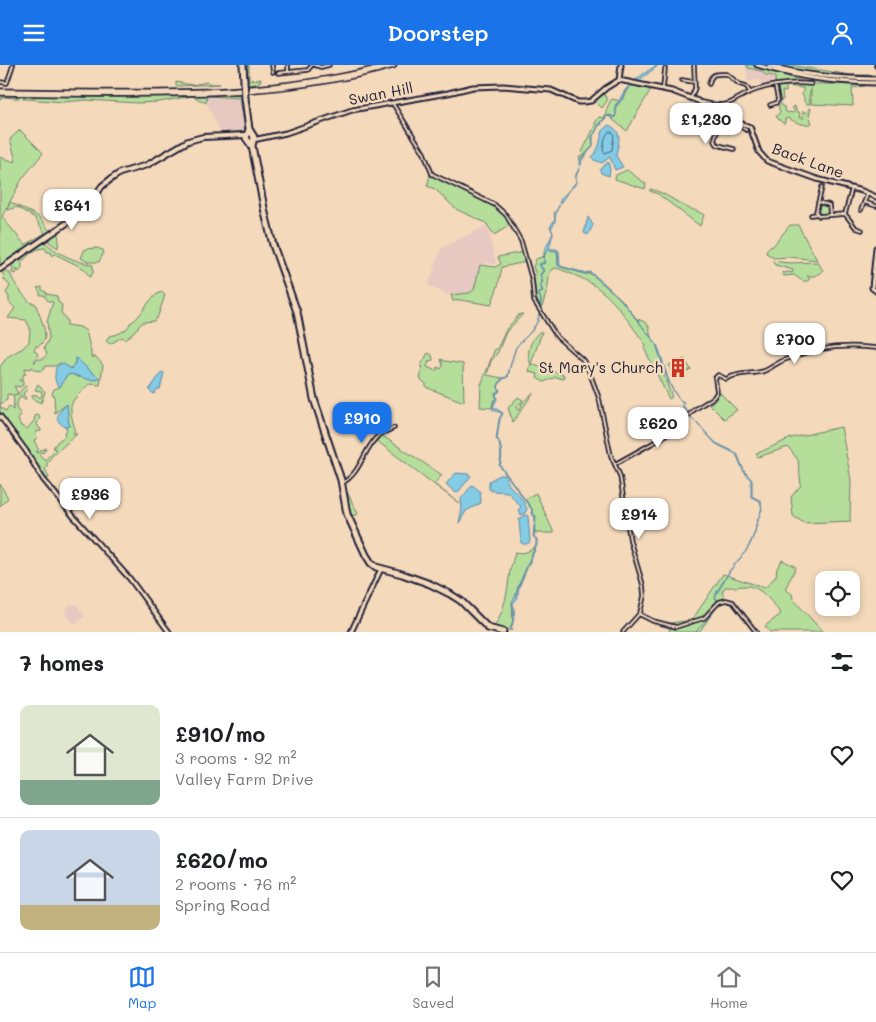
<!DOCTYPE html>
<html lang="en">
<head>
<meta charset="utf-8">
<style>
  :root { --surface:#fff; --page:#f2f2f2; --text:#202124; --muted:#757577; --line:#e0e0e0; --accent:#1a73e8 }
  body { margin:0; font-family:Mali,sans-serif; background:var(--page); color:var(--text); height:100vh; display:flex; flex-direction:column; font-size:19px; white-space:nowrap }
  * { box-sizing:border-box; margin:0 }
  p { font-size:16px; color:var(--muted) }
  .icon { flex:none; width:28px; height:28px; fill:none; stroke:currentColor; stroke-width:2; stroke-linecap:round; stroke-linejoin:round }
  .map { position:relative; height:567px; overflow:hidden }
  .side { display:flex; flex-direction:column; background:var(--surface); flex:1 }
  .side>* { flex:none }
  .fabs { position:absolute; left:815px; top:506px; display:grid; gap:10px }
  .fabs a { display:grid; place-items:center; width:45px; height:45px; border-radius:10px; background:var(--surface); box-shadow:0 2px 8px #0003; font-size:25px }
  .price { position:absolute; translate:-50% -42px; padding:0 11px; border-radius:10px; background:#fff; color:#222; font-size:16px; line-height:32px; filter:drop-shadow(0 1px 2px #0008) }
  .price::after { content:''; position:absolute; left:50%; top:30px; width:15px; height:11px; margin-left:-8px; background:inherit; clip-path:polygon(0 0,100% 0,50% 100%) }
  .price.current { background:var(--accent); color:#fff }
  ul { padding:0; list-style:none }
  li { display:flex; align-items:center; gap:15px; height:125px; padding:0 20px }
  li+li { border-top:1px solid var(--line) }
  li span { display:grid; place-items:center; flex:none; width:140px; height:100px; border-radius:10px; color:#555 }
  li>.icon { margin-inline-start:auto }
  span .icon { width:60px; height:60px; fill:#fffc; stroke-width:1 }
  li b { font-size:21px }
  h2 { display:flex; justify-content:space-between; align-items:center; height:60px; padding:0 20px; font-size:21px }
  header { display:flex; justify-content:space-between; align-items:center; height:65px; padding:0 20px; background:var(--accent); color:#fff; font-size:22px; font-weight:600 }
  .menu { display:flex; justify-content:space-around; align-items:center; height:70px; border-top:1px solid var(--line); background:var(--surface); font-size:14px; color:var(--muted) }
  .menu a { display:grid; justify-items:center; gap:2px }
  .menu .current { color:var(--accent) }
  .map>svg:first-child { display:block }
</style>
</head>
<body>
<header><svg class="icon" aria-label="menu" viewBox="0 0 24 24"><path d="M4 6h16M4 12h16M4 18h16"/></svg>Doorstep<svg class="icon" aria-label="person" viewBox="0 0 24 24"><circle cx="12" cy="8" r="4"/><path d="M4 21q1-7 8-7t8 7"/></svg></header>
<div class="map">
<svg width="876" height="567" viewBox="0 0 876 567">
  <rect width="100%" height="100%" fill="#f4d9bb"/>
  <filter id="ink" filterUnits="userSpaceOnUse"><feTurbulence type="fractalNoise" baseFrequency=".02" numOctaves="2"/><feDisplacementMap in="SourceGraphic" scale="10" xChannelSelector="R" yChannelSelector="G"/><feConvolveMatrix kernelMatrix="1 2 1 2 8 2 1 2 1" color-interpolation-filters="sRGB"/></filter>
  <g filter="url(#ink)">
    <path fill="#e7c9c1" d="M746,0L777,11L779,18L761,22L760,15L748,17Z
      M207,31L241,33L245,66L221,68L207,38Z
      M704,42L710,47L705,61L695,59Z
      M487,160L496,199L485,198L480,200L474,225L469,228L447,230L428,220L442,183Z
      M72,539L73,541L76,539L85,551L75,559L64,547L67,546V542Z"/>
    <path fill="#b5de9b" stroke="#6c806b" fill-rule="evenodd" d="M243,0H249V15L261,14L259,18L246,21Z
      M746,0H755L772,7L802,16L813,17L815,19H851L865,21L852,23L853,41L811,39V23L809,32L810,39H806L804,36V32L801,29L803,27V23L786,21V27L782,26L783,35H780L781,40L784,42L785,46L788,48L790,47L793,48L795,46L792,43L795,41L796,46L800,48L799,53L801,52L803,54V46L806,48L810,43L811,44L809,50L812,58C804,62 795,57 788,53L785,54V58H783L776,52L780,47C778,42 775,18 775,12L769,10L767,11L761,6L748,3Z
      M778,0H790L851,10H876V11C842,12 810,9 778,0Z
      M176,17L192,20L207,17L211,19H220L176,21Z
      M632,20L652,22L627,66L612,54L614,52L610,50L606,51L604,55L600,57L595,68L592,71L593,81L580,95L579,92L583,90L582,87L595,61V58L599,52L604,53C607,46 607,40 612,34L620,36L616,39L615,43C616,41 619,39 620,37C626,31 624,27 632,20Z
      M243,27L245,67L224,70L223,68L245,66L240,33L207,31L206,38L192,31L159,37L138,38L86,35L63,37L3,32L0,36V28Z
      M602,28L607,33V36L602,43L595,36Z
      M20,65L43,88L22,114L2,152L25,180L45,168L35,153L17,142L7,145L10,137L39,152L50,166L45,171L2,200H0V92L15,97L16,96L10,74Z
      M627,105L646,119L645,124L615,114L616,110Z
      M431,107L434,110L495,140L504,146L512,159L494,170L486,158L456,144L435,124L427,121Z
      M650,124C664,127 674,136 686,142C692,145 697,145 704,150L700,161L658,129L650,126Z
      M92,130L93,131L80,146L77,141L82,135Z
      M817 145a6 6 0 1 1 12 0a6 6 0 1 1-12 0Z
      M790,160H798L817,195L789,192L774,193L766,188L768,183L773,181Z
      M57,167L59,173L58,183L49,177L48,173Z
      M44,176C57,189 74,196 93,200V208L90,212L83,203L55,189L52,191L51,187H47L45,183C36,183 29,189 24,195L20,194L22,198V203L19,207L17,204L16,209L12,208L13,203L11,199L14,198L12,197Z
      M97,183L103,185L104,187L99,197H88L81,193L85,184Z
      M548,184L557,185L558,200L561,202L585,209H592L621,234L636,254C647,256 651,261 650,271L656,279L665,306L664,311L672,332L669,334L644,283L646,280C632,262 618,238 599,224C587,214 571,209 557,203L553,204L549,209C549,223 545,230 542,243L536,233L534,210L536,209L533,202L536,194L544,191L545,198L544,191Z
      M523,187L526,197L502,202L498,221L491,240L461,235L453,236L451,230L469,228L474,225L480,200L495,202L501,199L498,192Z
      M772,196L789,198L818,197L823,206L815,211H807L810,213L809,215C803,219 799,213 794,210L784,211L782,207L785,208L788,207L792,208L793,205L775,200Z
      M2,205L10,208C14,219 23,230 31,238H35C38,246 48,268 44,275C43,277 41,279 39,281H36L34,285L38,289L34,298L38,294H43L47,289L44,283L49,273L47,257L53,237L48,236L44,230H40V227L37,223L42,222V225L46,227V229L57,231L58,237L62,240L61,247L67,256V260L80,262L86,266L91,287V292H96L103,300L100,320L90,319C70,337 67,337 75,364L73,368L77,369L52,391L47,398V402L45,404L49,412L47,415L43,414L23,382L24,379L19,377L0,351V302L7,292L23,283L29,277L30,263L26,255L8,253L15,243L9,237V232L6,228L10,221L4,214ZM77,293L89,305L100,314L97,315L78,312L71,309L66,311L60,322L54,324L52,329L54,331L55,348L67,339L69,361L66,362L67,365L64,368L65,371L57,377L53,383L56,384L45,395L36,386L43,388L46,383L42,385L38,384L34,375L37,374L36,367L41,366V364L39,363L37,359L40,352L38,350L35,351L34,356L27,364L21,361L18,355L21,349L17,345L16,340L21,330L23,334H26L23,329L28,323L27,321H25L18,329L13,332L14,335L13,345L9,341L6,346L0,342L1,338L7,335V329L14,330L18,328L14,321L20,322L23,320V317L19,315L23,314V310L26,309L24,307L25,303L29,304L33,302L34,305L42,306L46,301H55L60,298L71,304Z
      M161,227L165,230L158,251L154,256L143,257L126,275L122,272L110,279L106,276L109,271C117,270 128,266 130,258C141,254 146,234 161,227Z
      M520,249H523L506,267L498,287L491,296L487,310L502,313L498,321L499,326L495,328L496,333L493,336L492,343L480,342L481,320L495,284H497L507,263Z
      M539,267H542L531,299L564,310L563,314L556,312L544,317L537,313L538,309L529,307L531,299C525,288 531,275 539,267Z
      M428,288L432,290L433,295L429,296L427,302L436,306L438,302L441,304L443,301L441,294L445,296L463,299L464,337L428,323L426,322V319L420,314L422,305L421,300Z
      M685,294L691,305L674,313L669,300Z
      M38,319L45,327L41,338L31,333L33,330H37L40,333L42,330L41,326L35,325Z
      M719,327L737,345L724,354L709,339L715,336Z
      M533,328L513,357L508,343L518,332L523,335L516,343L518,345H520L522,338Z
      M841,362L851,415L850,455L851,456L804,458L793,451L791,432L801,420L798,395L788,382L758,392L756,389L791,373Z
      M381,370L442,410L434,419L460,439L377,376Z
      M0,419L8,433L0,441Z
      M346,425L358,449L352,451L349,444Z
      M536,428L554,468H536L534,464L536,451L532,448V444L525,434Z
      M536,481L518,522L515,533L512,537L513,556L510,565L494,562C506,542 507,528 510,506C511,500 514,493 515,487C525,489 528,487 536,481Z
      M782,495L796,502L785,524L792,529L793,534L823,567H770L765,561L781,549C772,538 761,520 745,521C738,521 733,523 725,522L722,527L726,536L717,542L699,567H669L670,564L664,559L692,555L723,509L765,523L776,511L777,503Z"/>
    <path fill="#84cbe5" stroke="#5d87a1" d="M657,0H659L626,25L621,36L616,40V51L613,54L608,51L601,57L602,60L600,59L593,71V81L582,95L581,100H580V95L593,81L592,71L595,68L600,57L604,55L607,50L614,52L616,50L615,41C620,35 622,29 626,24C635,14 646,7 657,0Z
      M609,60C624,67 618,78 616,91L623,102L615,105L610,92L602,98L594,95L592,92C594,90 596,88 597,85C602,77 599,65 609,60Z
      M608,97L610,104L609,111L601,108L600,104Z
      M580,101L576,112L577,118C569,125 558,139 556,148C554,155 557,157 551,163L553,168L549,184H556L559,186L560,201L582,207L584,208L590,207C612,223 629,243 645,265C649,269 654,274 657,280C665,297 667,326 684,338L683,340L689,350L683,342V338L681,337L669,319L656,279L621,234L590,208L585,209L561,202L558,200V186L547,185L544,191L545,198L540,200L544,205L543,208L540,209L543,217L540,220L543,226L539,230C542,235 541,239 540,245C536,267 530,266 517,281C514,285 509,306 508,312L503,314L498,321L500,326L496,329L497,334L493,342L503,348L500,354L497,373C502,379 503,394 500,400L532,444V448L536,451L534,472L537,474V480L519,522L517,534L513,538C516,548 513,557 511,566L510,564C514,556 514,547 512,537L515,533L518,522L536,479V474L533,472L535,452L531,449L532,445L499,400C502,393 500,385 499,377L496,374L499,354L502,348L493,345C491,340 494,337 496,333L495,328L499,326L498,321L502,313L507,312L516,282L529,269L538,256L541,234L538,229L542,226L540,220L542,217L540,209L543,206L539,199L544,197V187L553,168L550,162L555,154L554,148L559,142L560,135L576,117L575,112Z
      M588,152L593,160L588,170L584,168Z
      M76,292L89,305L101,314L90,315L71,309L66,311L60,322C53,318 55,309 56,302L62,298L71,304L75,298Z
      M162,307L164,308L160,324H157L154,329L149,325Z
      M67,339L69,361L66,362C51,355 59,347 67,339Z
      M690,351L716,378L737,388L744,406L752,415V431L761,436C763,445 759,451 757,459C754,468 752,479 745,487C740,494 735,499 730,506C724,514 720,524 715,532L717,534L716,540L717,535L715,533L717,526L725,514L730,505L746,486L755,468L756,459L762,444L760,436L751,432V415L744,407L736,389L716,379Z
      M456,408L468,409L471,411L459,426L456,428L446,419Z
      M500,410H505C507,414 508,420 511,422C518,430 523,433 527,444L525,448L521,450L518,445L521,442L508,427L493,426L489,424V416Z
      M472,420L480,426L481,438L466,446L459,458L462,444L461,434Z
      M525,450L528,451L530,477C529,479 524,480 521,478L519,454Z"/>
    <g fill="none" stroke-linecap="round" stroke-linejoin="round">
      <path stroke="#49667f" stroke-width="1" d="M609,67H612L614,69L612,85L605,88L603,85L605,73Z"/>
      <path stroke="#5d87a1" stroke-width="1" d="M696,567C702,557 713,553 716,541"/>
      <g stroke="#22223b" stroke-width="5.5">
        <path id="minor" d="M272,0L273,7
          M288,0V7
          M314,0L321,2L329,0
          M876,0V1
          M278,8L308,5L312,0
          M682,15L694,17
          M0,17L7,18L13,0
          M709,19C711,7 717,9 727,9L739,19L746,21L750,27
          M663,23L665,4
          M691,33L695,23L694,0
          M701,37C735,45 729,34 756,25C774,19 792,17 811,19
          M393,39L424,88L432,109L495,140L506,150L521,176L532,215L534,236L557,272L583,295L589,306L599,333L611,391L620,411L630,476L643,520L644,531L640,548L623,567
          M770,40L776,38L778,35L775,20
          M722,51L714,76L718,80L734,84
          M741,58V62L746,65
          M822,122L816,147L819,151L845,149L852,123
          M818,137L829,140L830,149
          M864,137L876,141
          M861,145L868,128
          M845,149L856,163L862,165
          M811,150L817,149
          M615,399L660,374L679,360L694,345L714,332L717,327L715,313L718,310L726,314C738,307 751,310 764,306C771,303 777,298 784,295C813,283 845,279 876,283
          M342,418C361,409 364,382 379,370C384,367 389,365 394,363
          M639,549L653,556L676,562L704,553L719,537L726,535L733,537L756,567"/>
      </g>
      <g stroke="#22223b" stroke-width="7">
        <path id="tertiary" d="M757,0C800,13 831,17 876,18
          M769,0C804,11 839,13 876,14
          M619,15L672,26L698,36L715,48L750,62L759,87L767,96L817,114L862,126L876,132
          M619,15L621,0
          M253,75L286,68L352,45L448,28L473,22L503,21L551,25L578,37H584L591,36L606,23L619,15
          M876,183L872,223L876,226
          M0,351L26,386L43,414L74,452L130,514L169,567
          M351,567L381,504"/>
      </g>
      <g stroke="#22223b" stroke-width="8">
        <path id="secondary" d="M0,204L77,151L86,144L102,121L111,114L120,108L147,100L188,76L203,72L247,70"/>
      </g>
      <g stroke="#22223b" stroke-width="9">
        <path id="primary" d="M243,0L244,15
          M245,33L249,64L246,73L251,80
          M249,64L254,72L252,81L265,148L273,180L297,247L314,334L341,415L347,449L366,490L371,498L376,502L402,509L430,519L450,529L461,536L488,563L503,567"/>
      </g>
      <g stroke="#22223b" stroke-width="9">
        <path id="trunk" d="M0,27C132,28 266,36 393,0"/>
      </g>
      <use href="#minor" stroke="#f4d9bb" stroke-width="2"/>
      <use href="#tertiary" stroke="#f4d9bb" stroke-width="3"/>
      <use href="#secondary" stroke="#f4d9bb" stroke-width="4"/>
      <use href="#primary" stroke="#f4d9bb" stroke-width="5"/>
      <use href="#trunk" stroke="#f4d9bb" stroke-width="5.5"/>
      <g stroke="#22223b" stroke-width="9" stroke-linecap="butt">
        <path id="primary-bridge" d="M244,15L245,33"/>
      </g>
      <use href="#primary-bridge" stroke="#f4d9bb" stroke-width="5"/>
    </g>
  </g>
  <defs>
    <g id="building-bare" transform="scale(1.5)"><path d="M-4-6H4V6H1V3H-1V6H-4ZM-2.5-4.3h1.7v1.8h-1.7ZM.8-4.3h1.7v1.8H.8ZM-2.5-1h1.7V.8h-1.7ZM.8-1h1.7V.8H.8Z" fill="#c8321e" stroke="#f4d9bb" stroke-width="2.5" paint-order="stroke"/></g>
  </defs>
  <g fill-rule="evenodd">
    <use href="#building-bare" x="678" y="303"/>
  </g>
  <g text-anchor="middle" stroke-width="5" stroke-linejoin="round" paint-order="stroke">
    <g font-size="15" fill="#22223b" stroke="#f4d9bb">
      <text transform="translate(381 29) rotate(-11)" y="5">Swan Hill</text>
      <text transform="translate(808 96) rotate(20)" y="5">Back Lane</text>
    </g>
    <g font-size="15" fill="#22223b" stroke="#f4d9bb" text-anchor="end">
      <text x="663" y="308">St Mary's Church</text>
    </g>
  </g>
</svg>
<div class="fabs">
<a><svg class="icon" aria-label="locate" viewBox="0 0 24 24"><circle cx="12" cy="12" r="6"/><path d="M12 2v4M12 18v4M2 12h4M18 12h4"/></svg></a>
</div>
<b class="price" style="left:706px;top:80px">£1,230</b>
<b class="price" style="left:72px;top:166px">£641</b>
<b class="price" style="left:795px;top:300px">£700</b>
<b class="price current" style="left:362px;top:379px">£910</b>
<b class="price" style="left:658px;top:384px">£620</b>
<b class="price" style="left:90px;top:455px">£936</b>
<b class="price" style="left:639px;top:475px">£914</b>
</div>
<section class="side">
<h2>7 homes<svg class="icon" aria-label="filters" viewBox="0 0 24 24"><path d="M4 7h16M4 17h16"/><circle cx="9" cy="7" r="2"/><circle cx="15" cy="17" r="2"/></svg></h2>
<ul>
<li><span style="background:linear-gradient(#dfe7d0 75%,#7fa58c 0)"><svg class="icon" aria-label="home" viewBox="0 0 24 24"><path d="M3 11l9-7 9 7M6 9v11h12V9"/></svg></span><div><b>£910/mo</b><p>3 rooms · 92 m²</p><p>Valley Farm Drive</p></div><svg class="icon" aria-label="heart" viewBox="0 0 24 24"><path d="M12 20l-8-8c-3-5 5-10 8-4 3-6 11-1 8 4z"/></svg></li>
<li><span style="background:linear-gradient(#c9d6e8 75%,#c2b280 0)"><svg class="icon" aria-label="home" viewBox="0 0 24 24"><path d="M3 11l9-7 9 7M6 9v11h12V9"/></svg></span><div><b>£620/mo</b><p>2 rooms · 76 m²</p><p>Spring Road</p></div><svg class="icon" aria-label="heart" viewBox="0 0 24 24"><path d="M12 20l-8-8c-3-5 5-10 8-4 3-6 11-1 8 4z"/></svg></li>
</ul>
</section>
<nav class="menu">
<a class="current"><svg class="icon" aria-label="map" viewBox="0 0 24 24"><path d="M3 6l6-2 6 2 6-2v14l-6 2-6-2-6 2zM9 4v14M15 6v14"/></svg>Map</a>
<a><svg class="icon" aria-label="saved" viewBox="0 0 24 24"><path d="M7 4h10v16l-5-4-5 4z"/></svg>Saved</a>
<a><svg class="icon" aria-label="home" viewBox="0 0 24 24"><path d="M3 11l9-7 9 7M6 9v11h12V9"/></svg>Home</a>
</nav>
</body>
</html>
